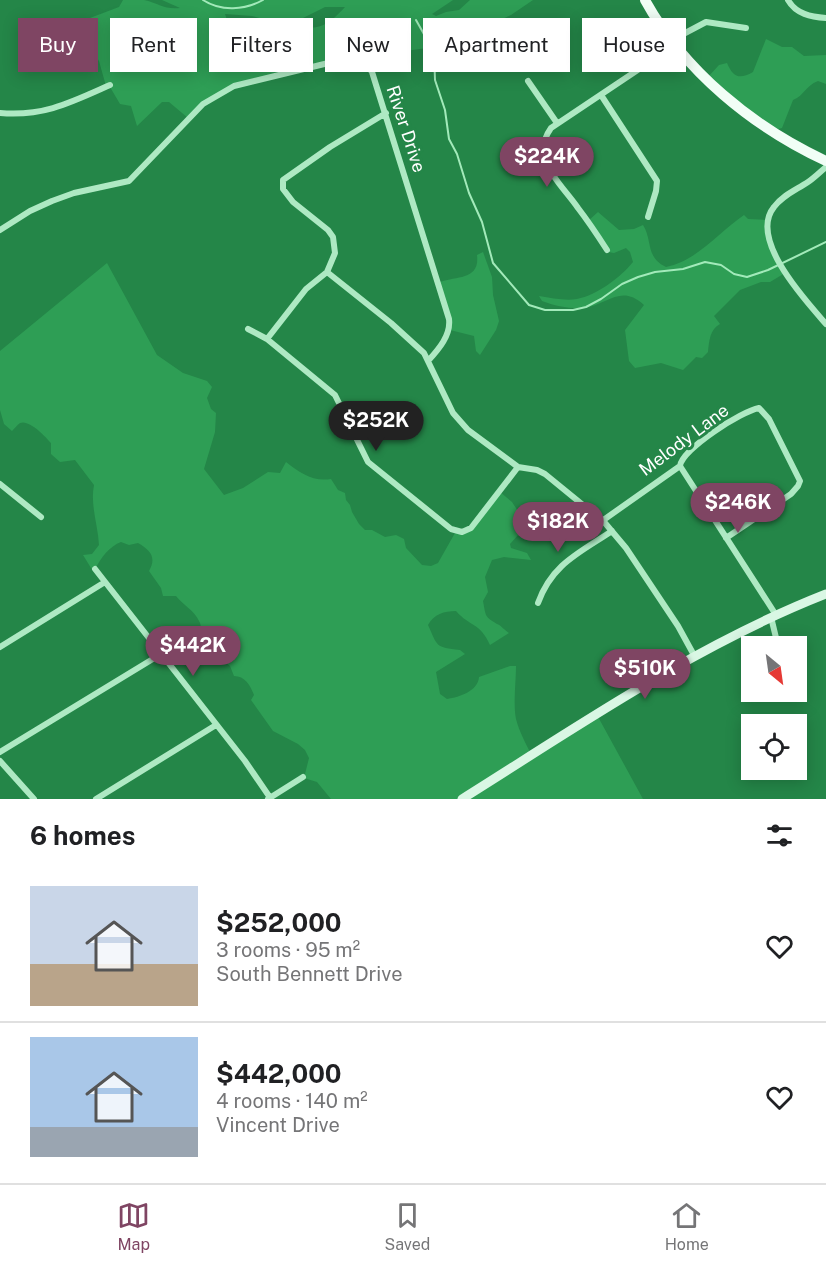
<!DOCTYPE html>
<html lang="en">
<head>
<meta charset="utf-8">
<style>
  :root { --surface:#fff; --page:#f2f2f2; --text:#202124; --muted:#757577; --line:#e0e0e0; --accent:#7f4563 }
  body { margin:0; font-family:"Public Sans",sans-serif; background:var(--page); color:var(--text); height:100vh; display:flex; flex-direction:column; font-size:22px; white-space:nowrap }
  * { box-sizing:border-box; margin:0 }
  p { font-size:20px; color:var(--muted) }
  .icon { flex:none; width:33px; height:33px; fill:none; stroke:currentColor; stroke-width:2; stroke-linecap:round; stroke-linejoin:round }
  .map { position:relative; height:799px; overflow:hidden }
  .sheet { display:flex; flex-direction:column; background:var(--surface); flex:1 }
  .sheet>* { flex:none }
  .banner { position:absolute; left:18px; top:18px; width:790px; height:54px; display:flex; gap:12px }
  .needle { width:39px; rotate:151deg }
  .fabs { position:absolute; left:741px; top:636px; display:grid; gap:12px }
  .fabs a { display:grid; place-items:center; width:66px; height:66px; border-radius:0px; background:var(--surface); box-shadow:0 3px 15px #0003; font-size:30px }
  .price { position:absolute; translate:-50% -51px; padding:0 14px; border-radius:21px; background:var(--accent); color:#fff; font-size:20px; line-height:39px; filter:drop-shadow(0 2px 3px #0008) }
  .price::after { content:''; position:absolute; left:50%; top:36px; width:18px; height:14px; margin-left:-9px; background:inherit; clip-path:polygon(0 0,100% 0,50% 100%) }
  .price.selected { background:#222; color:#fff }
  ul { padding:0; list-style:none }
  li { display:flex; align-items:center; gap:18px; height:150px; padding:0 30px }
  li+li { border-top:2px solid var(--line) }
  li span { display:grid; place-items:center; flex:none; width:168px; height:120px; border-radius:0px; color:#555 }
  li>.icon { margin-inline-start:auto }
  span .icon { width:72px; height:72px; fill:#fffc; stroke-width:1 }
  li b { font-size:26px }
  h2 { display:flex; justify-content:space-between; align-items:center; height:72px; padding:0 30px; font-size:26px }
  .tag { padding:0 21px; border-radius:0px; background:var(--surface); box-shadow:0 3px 15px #0003; font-size:21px; line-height:54px }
  .tag.selected { background:var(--accent); color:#fff }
  .menu { display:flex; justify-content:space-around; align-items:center; height:84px; border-top:2px solid var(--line); background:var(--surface); font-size:16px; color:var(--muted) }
  .menu a { display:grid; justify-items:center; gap:3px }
  .menu .selected { color:var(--accent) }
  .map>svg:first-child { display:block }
</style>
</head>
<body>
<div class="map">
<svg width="826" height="799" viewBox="0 0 826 799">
  <rect width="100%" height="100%" fill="#248648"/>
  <path fill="#2e9e55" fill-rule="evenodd" d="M123,0C130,0 138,0 144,0C158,3 165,10 180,8L162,0H453L432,14L436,16L446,12L459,10L470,0H533L511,15L442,46L405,51C390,43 378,59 364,61C360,62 354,60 350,59L237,85L221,93L188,118L169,102H162L137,126L131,106L120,104L110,87L106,86L99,61L94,54C98,35 96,33 82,21L119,7ZM325,7H345C317,38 309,26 272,23C263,23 253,26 244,27L234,20H227L225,14L252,16L277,23H288L299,20Z
    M766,39L782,47H792L804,56L826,55V84L818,81C805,86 805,95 793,100L782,128L771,131L708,77L719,65L727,63C733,77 739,80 753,72Z
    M598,212L619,230L634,229L643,225C653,241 645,257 666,267C697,261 719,232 744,215L748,219L767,220L768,237L785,273L770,282H761L740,290L714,316L720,324C710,329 709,341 708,352L702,358L696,357L683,370L661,363L635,368L629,361L625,330L644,305C621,284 609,304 584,308C570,309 555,306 542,301L539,296C552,298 565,301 577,299C597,295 621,277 633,262L630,252L626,248L614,253L608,252L588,221Z
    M483,252L492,277L493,295L499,321L496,330L480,355L476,351L474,336L450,330L440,282C458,276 480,280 477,255Z
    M107,263L157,355L183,373L207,381L212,387L207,398L211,409L216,413L215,432L204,469L224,495L243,488L268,472L280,473L286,462C300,473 313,482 331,479L338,490L345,493L346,500L350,505L352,512L359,524L365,530H372L385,537L396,535L404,539L406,548L422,565L431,566L438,563L455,533L466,531L500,492L512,502L523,519L518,526L519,534L510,544L511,548L527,553L531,560L504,557L492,560L485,577L488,592L483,601C486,616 484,616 497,624C502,626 504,630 509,633L490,645C479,621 471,628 456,611C444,611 434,614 428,625C438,647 435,647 460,650L465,654L436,672L440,694L447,699C460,697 478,691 479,677L510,666H516C516,681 513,705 516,719C519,731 526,744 531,754L597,715L643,799H331L317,782L304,778L309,758L305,750L298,744L273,731L251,700L254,695C250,685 245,676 234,676L230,666L223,660C229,649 222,638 212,632L203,635C200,630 202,626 199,621C195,611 183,605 176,596H163L161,588L149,571C157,557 150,550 138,543L129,545L121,542C110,546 100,558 95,570L91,568L83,555L92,554L99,545C98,525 90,505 94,485L75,460L60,462L51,454V443C46,437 29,419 20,423C17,425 15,428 12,431L4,424L0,410V351Z"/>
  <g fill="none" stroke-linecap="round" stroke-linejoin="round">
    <path stroke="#a2eaba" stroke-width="2" d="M203,0C221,12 245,10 263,0
      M416,20L434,52L435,80L445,110L449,139L457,154L469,193L482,222L493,263L529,305L545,310H573L586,307L601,299L622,284L638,277L655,272L683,269L705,262L721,265L734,274L747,277L768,270L826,242"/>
    <path stroke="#aee9c3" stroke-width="6" d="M788,0C796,14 811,17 826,18
      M672,40L706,22L746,28
      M528,81L557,123
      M601,95L657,181L656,191L648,217
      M0,113C43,117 72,102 110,85
      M826,167C820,172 814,178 808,182C796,190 783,195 774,207C748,239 806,301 826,324
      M0,230L30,211L52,201L74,193L129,181L203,104L234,86L349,58L364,61L372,72L449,319C451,335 439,349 428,361
      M607,250C598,236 588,221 578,208C561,183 529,159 551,128L675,45
      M327,272L391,323L424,353L453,413L468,430L518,467L537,470L545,474L605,523L626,548L678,626L695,657
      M248,329L267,339L335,395L368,462L451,529L462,532L471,528L518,467
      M267,339L306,289L327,272L335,253L333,237L328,230L293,202L283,189V180L330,147L386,113
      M680,466L776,615
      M0,484L41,517
      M602,521L680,466C682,449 742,411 759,408L769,419L800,481L798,486L791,494L726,538
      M95,569L245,761L271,799
      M538,603C552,564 579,553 612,531
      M771,617L778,646
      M0,647L105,582
      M758,692L763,696L779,692
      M0,752L161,654
      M0,761L34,799
      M96,799L216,725
      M268,799L303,777"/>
    <path stroke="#d9f7e4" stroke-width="9" d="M462,799C580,725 696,645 826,594"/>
    <path stroke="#f1fef6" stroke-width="10" d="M645,0C684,71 753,127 826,161"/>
  </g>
  <g text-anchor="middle" stroke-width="6" stroke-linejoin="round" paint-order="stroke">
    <g font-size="18" fill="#fff" stroke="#248648">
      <text transform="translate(406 129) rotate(72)" y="6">River Drive</text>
      <text transform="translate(684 440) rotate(-37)" y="6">Melody Lane</text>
    </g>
  </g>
</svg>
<div class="fabs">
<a><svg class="needle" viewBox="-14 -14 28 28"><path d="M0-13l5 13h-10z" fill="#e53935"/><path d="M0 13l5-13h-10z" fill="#757577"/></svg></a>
<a><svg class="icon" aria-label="locate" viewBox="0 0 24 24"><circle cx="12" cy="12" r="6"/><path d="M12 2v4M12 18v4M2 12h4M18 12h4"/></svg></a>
</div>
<b class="price" style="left:547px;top:188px">$224K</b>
<b class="price selected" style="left:376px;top:452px">$252K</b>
<b class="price" style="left:738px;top:534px">$246K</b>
<b class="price" style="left:558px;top:553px">$182K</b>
<b class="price" style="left:193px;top:677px">$442K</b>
<b class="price" style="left:645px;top:700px">$510K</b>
<div class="banner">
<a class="tag selected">Buy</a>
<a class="tag">Rent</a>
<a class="tag">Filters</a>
<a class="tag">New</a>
<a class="tag">Apartment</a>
<a class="tag">House</a>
</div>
</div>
<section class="sheet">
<h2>6 homes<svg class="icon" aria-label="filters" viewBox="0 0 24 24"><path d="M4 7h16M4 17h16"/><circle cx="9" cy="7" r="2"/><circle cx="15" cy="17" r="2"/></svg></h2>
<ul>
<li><span style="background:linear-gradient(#c9d6e8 65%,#b9a48a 0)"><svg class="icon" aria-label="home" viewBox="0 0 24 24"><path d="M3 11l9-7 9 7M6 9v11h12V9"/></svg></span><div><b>$252,000</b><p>3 rooms · 95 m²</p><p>South Bennett Drive</p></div><svg class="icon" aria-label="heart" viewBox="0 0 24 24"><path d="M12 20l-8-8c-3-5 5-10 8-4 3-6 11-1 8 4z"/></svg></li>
<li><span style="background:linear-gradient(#a9c7e8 75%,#9aa5b1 0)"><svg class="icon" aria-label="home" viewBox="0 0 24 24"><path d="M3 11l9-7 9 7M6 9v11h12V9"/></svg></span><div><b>$442,000</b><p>4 rooms · 140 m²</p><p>Vincent Drive</p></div><svg class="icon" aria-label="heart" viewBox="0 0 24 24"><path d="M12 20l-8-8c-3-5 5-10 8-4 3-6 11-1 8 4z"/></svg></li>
</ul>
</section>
<nav class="menu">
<a class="selected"><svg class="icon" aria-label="map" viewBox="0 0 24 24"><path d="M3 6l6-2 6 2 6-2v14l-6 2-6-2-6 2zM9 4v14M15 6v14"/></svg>Map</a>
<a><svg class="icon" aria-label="saved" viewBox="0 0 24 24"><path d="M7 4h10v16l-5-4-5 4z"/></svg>Saved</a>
<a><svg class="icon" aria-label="home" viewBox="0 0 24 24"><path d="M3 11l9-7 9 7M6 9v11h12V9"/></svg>Home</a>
</nav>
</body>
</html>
